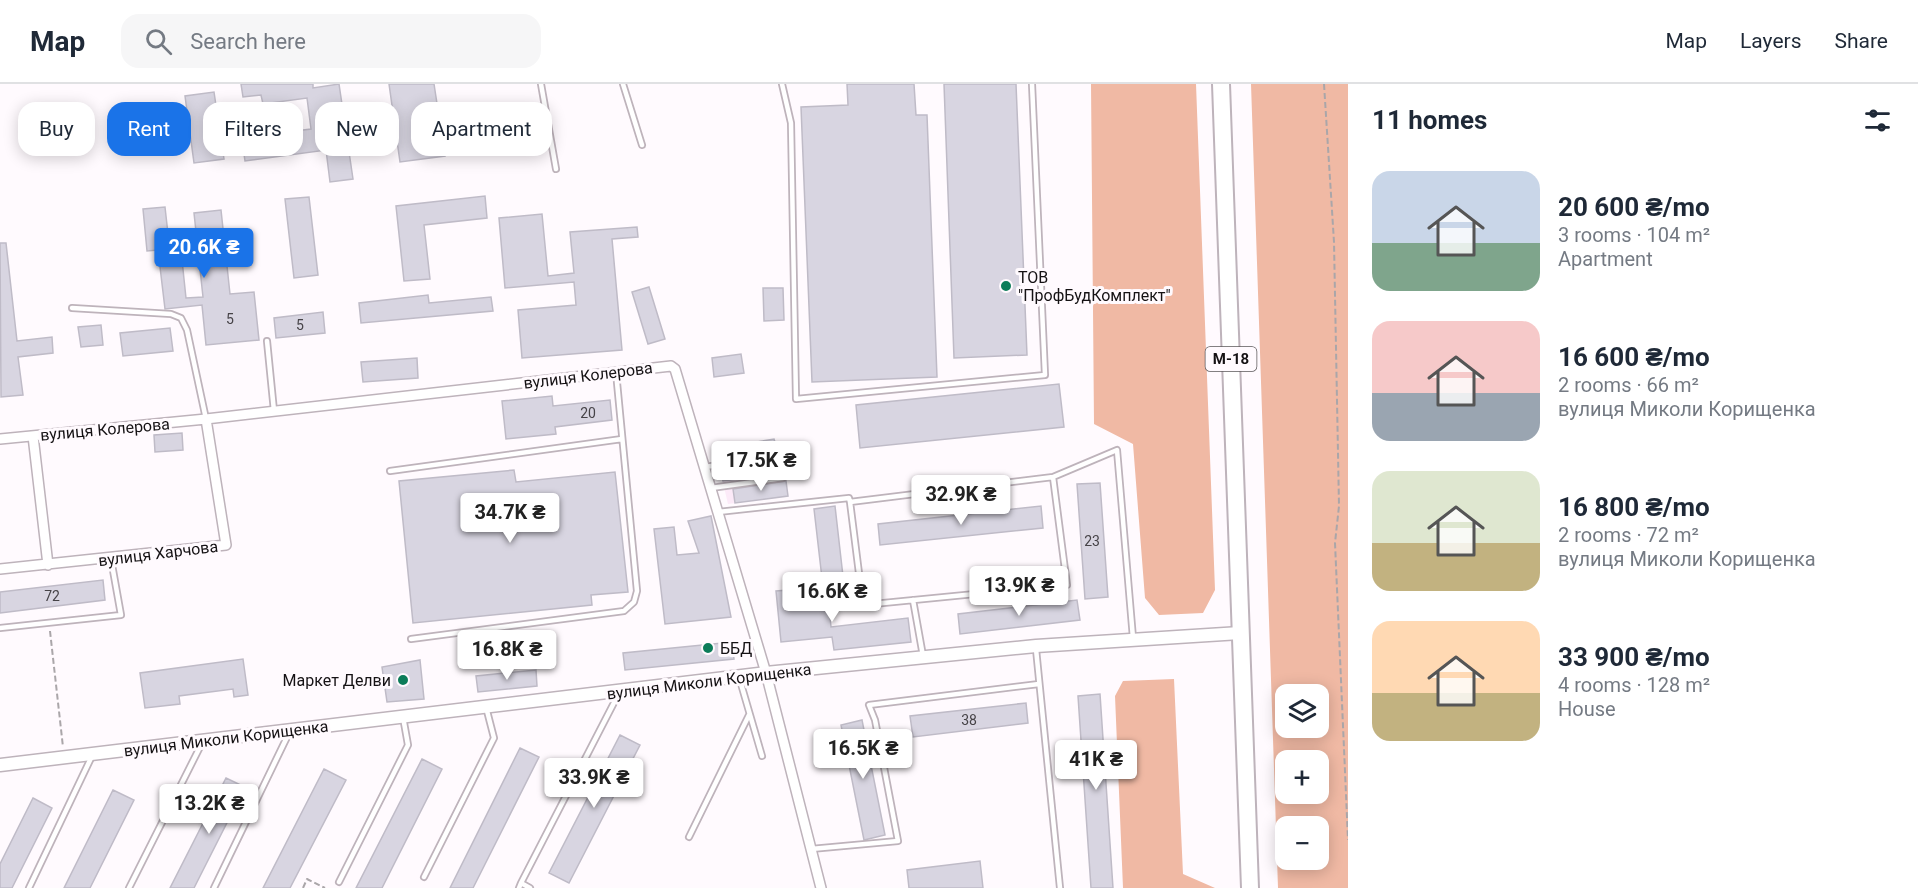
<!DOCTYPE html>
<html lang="en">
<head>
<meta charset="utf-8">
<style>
  :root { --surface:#fff; --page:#f6f6f7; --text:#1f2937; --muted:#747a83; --line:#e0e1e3; --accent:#1a73e8 }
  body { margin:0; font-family:Roboto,sans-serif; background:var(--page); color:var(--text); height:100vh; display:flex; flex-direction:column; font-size:22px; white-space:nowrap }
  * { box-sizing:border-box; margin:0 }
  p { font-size:20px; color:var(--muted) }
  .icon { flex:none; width:33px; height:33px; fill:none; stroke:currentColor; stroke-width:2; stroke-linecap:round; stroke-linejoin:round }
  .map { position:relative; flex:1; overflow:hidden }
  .details { display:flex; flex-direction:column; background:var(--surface); width:570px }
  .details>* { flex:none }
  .hud { position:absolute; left:18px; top:18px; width:570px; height:54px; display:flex; gap:12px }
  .controls { position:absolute; left:1275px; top:600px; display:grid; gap:12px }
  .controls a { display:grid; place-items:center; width:54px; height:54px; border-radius:12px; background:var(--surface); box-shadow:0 3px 15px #0003; font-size:30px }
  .price { position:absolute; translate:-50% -51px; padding:0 14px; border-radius:6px; background:#fff; color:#222; font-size:20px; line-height:39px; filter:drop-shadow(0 2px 3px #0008) }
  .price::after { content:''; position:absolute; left:50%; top:36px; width:18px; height:14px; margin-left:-9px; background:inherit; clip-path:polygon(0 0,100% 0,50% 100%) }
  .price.current { background:var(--accent); color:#fff }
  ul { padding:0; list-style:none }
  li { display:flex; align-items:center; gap:18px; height:150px; padding:0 24px }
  li span { display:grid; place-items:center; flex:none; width:168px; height:120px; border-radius:18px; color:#555 }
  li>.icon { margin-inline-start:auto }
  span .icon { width:72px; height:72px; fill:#fffc; stroke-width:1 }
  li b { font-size:26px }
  h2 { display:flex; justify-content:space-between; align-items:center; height:72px; padding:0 24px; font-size:26px }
  .pill { padding:0 21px; border-radius:18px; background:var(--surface); box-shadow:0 3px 15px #0003; font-size:21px; line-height:54px }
  .pill.current { background:var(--accent); color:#fff }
  header { display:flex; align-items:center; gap:36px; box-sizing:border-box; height:84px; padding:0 30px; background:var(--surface); border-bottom:2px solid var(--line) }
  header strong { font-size:28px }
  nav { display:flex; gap:33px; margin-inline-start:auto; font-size:21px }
  .search { width:420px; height:54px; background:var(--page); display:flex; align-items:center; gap:15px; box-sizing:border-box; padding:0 21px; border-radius:18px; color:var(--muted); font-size:22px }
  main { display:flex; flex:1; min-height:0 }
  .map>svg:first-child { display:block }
</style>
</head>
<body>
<header>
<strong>Map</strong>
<div class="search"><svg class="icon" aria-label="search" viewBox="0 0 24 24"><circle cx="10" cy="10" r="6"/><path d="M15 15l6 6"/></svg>Search here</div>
<nav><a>Map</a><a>Layers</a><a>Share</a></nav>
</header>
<main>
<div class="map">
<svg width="1348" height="804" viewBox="0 0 1348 804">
  <rect width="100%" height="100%" fill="#fffafe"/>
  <path fill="#fceaf8" d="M774,355L788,412L728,420L715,365Z"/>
  <path fill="#f0b9a4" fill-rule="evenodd" d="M1091,0H1196L1215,506L1203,529L1159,531L1145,514L1133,360L1094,340Z
    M1251,0H1348V804H1278ZM1318,610V644H1286V610ZM1318,676V710H1286V676ZM1318,742V776H1286V742Z
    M1174,595L1183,790L1215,804H1123L1115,612L1123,597Z"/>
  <path fill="#d8d5e1" stroke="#bfbbc7" stroke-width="1.5" d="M241,0H313V4L339,0L353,95L330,98L326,66L245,77L241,50L287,44V48L311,45L307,14L263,20L261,11L243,13Z
    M389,0H434L445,72L400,78Z
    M847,0H914L916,31H927L937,293L812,298L801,23L848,21Z
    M944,0H1016L1027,271L954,274Z
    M214,8L224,75L194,79L185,12Z
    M485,112L487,134L424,141L430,195L404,197L396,122Z
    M309,113L318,191L294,194L285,115Z
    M165,123L171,177L182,176L186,214L203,213L194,129L221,126L230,210L254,208L259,256L206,261L202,221L165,225L158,166L147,167L143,125Z
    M542,130L548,192L574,189L570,148L637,143L638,153L612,155L622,266L522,274L518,226L576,221L574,198L505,204L499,134Z
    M0,159H6L17,257L52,253L53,269L18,273L23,311L1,313Z
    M649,203L665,255L648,260L632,208Z
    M763,204H783L784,236L764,237Z
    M428,211L429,219L491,213L493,227L361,239L359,219Z
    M323,228L325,249L276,254L274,234Z
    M101,241L103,261L81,263L78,243Z
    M170,244L173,267L123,272L120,249Z
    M741,270L744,289L714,293L712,274Z
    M417,274L418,294L363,298L361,278Z
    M1059,300L1064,343L860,364L856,321Z
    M552,312L553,322L610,316L612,336L555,343L556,350L506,355L502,317Z
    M182,349L183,366L155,368L154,351Z
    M774,355L778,368L718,377L715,365Z
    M780,375L784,390L723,397L720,385Z
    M514,386L516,398L615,388L628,508L591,511L592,521L413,539L399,397Z
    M786,397L788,412L735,419L733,405Z
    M1100,399L1108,513L1085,515L1077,400Z
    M835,422L844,501L823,503L814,425Z
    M1041,422L1043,444L880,461L878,440Z
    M711,432L731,533L665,540L654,445L674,443L677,471L699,469L688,437Z
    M103,496L105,516L0,529V508Z
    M827,503L831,543L908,534L911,558L834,566L832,553L781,558L776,507Z
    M1077,516L1080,536L960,550L958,530Z
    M732,558L734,575L625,586L623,569Z
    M243,575L248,611L234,613L233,605L179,612L180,620L145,624L140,589Z
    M420,576L424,615L387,618L382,583Z
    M536,586L537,602L478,608L476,592Z
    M1100,610L1113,804H1091L1078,612Z
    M1026,619L1028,639L913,653L910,632Z
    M862,636L885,751L864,756L841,641Z
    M620,651L640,661L569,799L549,789Z
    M520,664L539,673L473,804H450Z
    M422,675L442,685L382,804H356Z
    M324,685L346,696L290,804H263Z
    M226,694L245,703L194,804H170Z
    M113,706L134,716L90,804H64Z
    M33,714L52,724L12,804H0V780Z
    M980,777L983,804H909L907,786Z"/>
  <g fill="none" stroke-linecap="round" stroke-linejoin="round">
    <g stroke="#beb3bb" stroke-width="8">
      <path id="lane" d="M541,0L556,85
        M623,0L642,61
        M782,0L791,39L796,315L1045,291L1032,0
        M72,224L171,230L181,234L187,246L206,335
        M267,257L274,327
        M705,383L777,372
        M390,387L622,355
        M1053,393L1117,366L1133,554
        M711,404L783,394
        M718,428L849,414L850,418L863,521L1067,501L1053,393L850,418
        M913,516L923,572
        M0,544L121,531L111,475
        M411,555L624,527L634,518L637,507L616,288
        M1036,565L1060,804
        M739,593L762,672
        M689,753L749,631
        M811,765L898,757L875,636L869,621L1039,600
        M424,793L494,654L486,623
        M339,798L408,661L403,633
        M521,799L619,609
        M29,804L92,672
        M129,804L202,659
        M214,804L289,649
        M519,804L521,799L530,804"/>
    </g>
    <g stroke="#beb3bb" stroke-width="12">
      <path id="street" d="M33,352L48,481
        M0,355L206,335L671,282L675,285L766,589L821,804
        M0,485L226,461L206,335"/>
    </g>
    <g stroke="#beb3bb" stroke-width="15">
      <path id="secondary" d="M0,681L766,589L1036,562L1240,549"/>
    </g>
    <g stroke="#beb3bb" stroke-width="20">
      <path id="highway" d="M1221,0L1250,804"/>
    </g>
    <path stroke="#aaa6a9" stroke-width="2" stroke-dasharray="6 3" stroke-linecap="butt" d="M1324,0L1334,158L1339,422L1335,459L1348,756
      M50,547L63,663
      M303,804L307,795L325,804"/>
    <use href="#lane" stroke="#fff" stroke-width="4.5"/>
    <use href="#street" stroke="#fff" stroke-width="9"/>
    <use href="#secondary" stroke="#fff" stroke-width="12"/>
    <use href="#highway" stroke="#fff" stroke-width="16"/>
  </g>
  <g fill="#0c7c59" stroke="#fffafe" stroke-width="2">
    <circle cx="1006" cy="202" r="6"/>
    <circle cx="708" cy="564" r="6"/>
    <circle cx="403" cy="596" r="6"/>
  </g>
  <g text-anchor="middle" stroke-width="6" stroke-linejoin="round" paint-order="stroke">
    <g font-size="14" fill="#464347">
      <text x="230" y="240">5</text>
      <text x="300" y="246">5</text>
      <text x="588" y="334">20</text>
      <text x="1092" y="462">23</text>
      <text x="52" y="517">72</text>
      <text x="969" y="641">38</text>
    </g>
    <rect fill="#fffafe" stroke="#5b585a" stroke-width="1.5" x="1205.5" y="263" width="51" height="24" rx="4.5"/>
    <g font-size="15" font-weight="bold" fill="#151214">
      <text x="1231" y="280">М-18</text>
    </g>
    <g font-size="16" fill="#151214" stroke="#fffafe" text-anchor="start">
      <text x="1018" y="199">ТОВ<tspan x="1018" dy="18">"ПрофБудКомплект"</tspan></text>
      <text x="720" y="570">ББД</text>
      <text x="391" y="602" text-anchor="end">Маркет Делви</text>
    </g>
    <g font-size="16" fill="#151214" stroke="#fffafe">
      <text transform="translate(588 291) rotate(-7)" y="6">вулиця Колерова</text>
      <text transform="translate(105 345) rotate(-5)" y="6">вулиця Колерова</text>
      <text transform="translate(158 469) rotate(-7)" y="6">вулиця Харчова</text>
      <text transform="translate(709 597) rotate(-7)" y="6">вулиця Миколи Корищенка</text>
      <text transform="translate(226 654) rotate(-7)" y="6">вулиця Миколи Корищенка</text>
    </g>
  </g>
</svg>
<div class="controls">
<a><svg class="icon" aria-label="layers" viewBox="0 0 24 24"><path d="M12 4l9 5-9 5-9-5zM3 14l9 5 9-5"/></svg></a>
<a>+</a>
<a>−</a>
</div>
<b class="price current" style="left:204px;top:195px">20.6K ₴</b>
<b class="price" style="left:761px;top:408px">17.5K ₴</b>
<b class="price" style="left:961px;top:442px">32.9K ₴</b>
<b class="price" style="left:510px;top:460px">34.7K ₴</b>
<b class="price" style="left:1019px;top:533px">13.9K ₴</b>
<b class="price" style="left:832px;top:539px">16.6K ₴</b>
<b class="price" style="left:507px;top:597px">16.8K ₴</b>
<b class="price" style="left:863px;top:696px">16.5K ₴</b>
<b class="price" style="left:1096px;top:707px">41K ₴</b>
<b class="price" style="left:594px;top:725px">33.9K ₴</b>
<b class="price" style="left:209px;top:751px">13.2K ₴</b>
<div class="hud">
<a class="pill">Buy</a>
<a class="pill current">Rent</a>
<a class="pill">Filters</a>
<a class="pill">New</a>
<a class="pill">Apartment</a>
</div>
</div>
<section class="details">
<h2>11 homes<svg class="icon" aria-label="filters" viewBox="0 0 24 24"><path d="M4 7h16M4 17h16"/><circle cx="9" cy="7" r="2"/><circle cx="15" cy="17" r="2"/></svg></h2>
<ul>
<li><span style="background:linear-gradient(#c9d6e8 60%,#7fa58c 0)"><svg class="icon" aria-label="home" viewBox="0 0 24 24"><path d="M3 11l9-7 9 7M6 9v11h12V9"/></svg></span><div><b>20 600 ₴/mo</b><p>3 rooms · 104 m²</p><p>Apartment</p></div></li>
<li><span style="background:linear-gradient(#f6c9c9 60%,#9aa5b1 0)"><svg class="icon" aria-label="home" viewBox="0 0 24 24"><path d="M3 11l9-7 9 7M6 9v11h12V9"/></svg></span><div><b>16 600 ₴/mo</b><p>2 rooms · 66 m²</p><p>вулиця Миколи Корищенка</p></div></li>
<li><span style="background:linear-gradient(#dfe7d0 60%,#c2b280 0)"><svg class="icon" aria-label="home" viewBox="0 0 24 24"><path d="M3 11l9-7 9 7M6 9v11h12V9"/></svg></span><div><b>16 800 ₴/mo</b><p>2 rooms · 72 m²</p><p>вулиця Миколи Корищенка</p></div></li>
<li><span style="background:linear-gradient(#ffd9b3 60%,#c2b280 0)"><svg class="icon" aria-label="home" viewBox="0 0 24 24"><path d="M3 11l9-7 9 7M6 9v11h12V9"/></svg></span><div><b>33 900 ₴/mo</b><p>4 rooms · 128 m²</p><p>House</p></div></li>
</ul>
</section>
</main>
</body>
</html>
